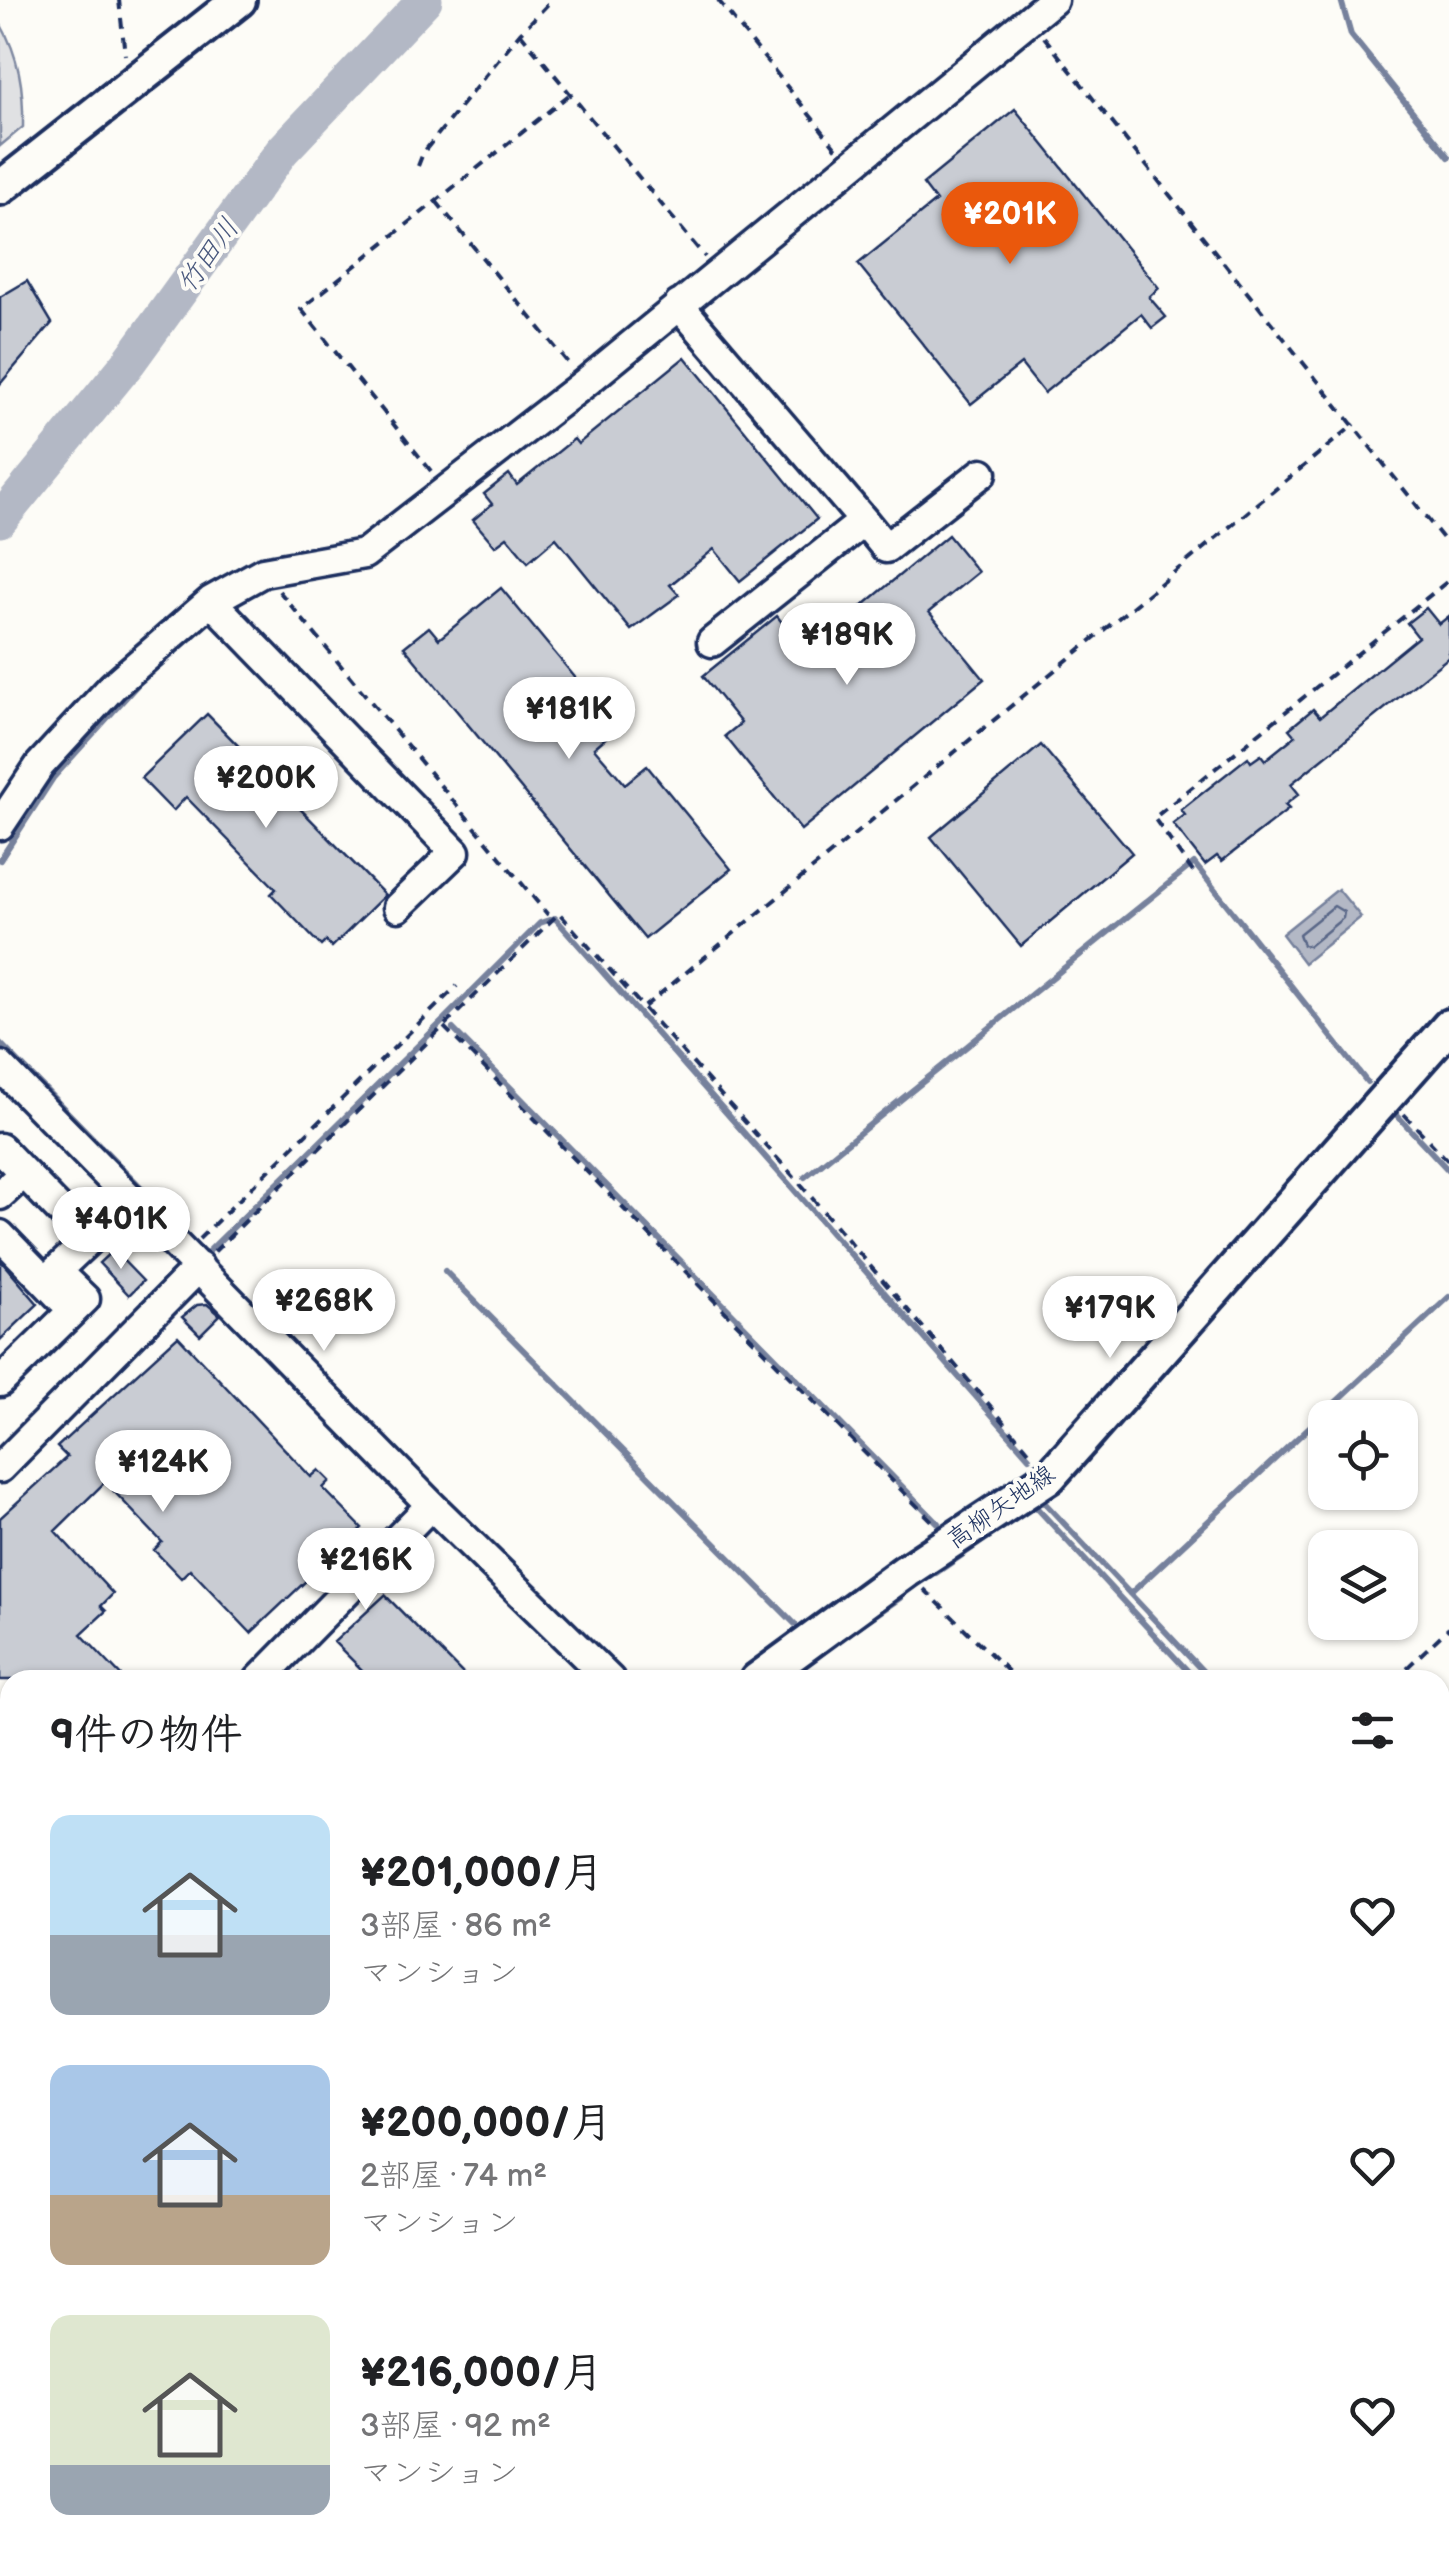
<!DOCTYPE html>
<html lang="ja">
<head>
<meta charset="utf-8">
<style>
  :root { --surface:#fff; --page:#f2f2f2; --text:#202124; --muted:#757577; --accent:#ea580c }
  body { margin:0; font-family:"Balsamiq Sans","Klee One",sans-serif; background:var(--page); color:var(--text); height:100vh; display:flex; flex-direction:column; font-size:38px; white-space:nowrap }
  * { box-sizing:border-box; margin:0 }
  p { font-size:32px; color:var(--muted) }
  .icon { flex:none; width:55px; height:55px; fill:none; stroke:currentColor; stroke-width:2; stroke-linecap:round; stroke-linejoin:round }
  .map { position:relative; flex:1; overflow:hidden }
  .sheet { position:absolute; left:0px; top:1670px; width:1450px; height:892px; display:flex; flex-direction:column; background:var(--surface); border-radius:30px 30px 0 0; box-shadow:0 2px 8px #0004 }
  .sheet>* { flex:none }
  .controls { position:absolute; left:1308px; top:1400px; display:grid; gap:20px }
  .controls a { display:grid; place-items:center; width:110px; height:110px; border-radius:20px; background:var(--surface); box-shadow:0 2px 8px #0004; font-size:50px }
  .price { position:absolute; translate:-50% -85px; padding:0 22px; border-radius:35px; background:#fff; color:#222; font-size:32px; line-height:65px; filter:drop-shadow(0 2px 5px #0008) }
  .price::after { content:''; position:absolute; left:50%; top:60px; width:30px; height:22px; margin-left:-15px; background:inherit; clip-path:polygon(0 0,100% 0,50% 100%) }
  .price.on { background:var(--accent); color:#fff }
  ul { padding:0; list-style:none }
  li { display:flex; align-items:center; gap:30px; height:250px; padding:0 50px }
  li span { display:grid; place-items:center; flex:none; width:280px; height:200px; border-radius:20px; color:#555 }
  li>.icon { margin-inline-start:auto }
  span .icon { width:120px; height:120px; fill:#fffc; stroke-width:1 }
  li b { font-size:42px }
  h2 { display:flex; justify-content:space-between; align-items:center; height:120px; padding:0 50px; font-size:42px }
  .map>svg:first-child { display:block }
</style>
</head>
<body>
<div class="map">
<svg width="1449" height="2561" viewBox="0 0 1449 2561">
  <rect width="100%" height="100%" fill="#fdfcf7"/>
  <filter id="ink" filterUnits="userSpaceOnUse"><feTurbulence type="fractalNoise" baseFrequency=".01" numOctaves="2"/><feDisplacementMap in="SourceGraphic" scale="20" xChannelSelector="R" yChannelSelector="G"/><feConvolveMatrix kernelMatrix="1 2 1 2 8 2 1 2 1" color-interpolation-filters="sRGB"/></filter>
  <g filter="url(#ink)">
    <path fill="#e0e1e3" stroke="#7e88a0" stroke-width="2.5" d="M0,23C19,56 24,89 23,127L0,146Z"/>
    <path fill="#b3b8c5" stroke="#76819c" stroke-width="2.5" d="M1338,889L1361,917L1304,963L1282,934Z"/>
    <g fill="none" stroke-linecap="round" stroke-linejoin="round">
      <path stroke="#586687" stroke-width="2.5" d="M1334,906L1344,912L1343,918L1309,946L1303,945L1299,934Z"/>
      <path stroke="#76819c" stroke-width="6" d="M1341,0L1351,35L1449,157
        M0,860L53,778L138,684L192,637
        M444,1019L540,923L555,918L1029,1457
        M453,1029L938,1523
        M0,1043L173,1220
        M1393,1111L1449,1171
        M805,1177L1194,863L1367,1082
        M206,1254L444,1020
        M445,1271L795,1624
        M1036,1507L1196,1680
        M936,1573L1042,1500L1211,1680
        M1130,1594L1449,1297
        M832,1645L900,1598
        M293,1680L299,1674L304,1680
        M1440,1929L1449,1938
        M1440,1941L1449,1951
        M265,2561L274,2552
        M292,2561L300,2552
        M628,2561L637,2552"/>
      <path stroke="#b3b8c5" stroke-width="35" d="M0,520L129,362L282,151L425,0
        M0,2458L10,2464
        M149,2552L159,2561"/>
    </g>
    <path fill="#c9ccd3" stroke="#1b2f5e" stroke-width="2.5" d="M1015,109L1159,288L1149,297L1166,317L1152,328L1141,314L1044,393L1021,364L971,404L858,264L936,201L923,184Z
      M27,281L52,323L0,384V297Z
      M685,357L817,519L740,581L714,549L670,585L679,595L631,630L556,538L528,562L507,537L495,546L473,520L492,504L484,494L509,474L517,485L574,439L578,444Z
      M948,535L978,572L929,612L984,679L801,830L725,736L741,723L703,676L777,616L806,653Z
      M501,588L617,728L594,748L625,784L647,766L731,869L645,939L404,647L429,627L439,639Z
      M1426,608L1439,624L1449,616V657L1291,784L1299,794L1285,805L1289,809L1222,861L1217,856L1205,865L1173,824L1185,815L1181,810L1248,757L1251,762L1261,755L1265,760L1295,736L1289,729L1313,709L1320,717L1418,637L1407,623Z
      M207,714L385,895L332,947L326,941L321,946L271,894L276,889L186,797L173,811L141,778Z
      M1041,745L1132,853L1021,946L931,837Z
      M113,1250L143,1281L129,1295L99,1263Z
      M0,1260L38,1304L0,1340Z
      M207,1304L220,1315L200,1335L182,1317L197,1305Z
      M178,1336L311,1477L319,1470L330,1481L323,1488L362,1528L251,1633L190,1569L181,1578L154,1550L162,1542L105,1482L55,1531L113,1594L101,1606L106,1611L81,1634L125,1680H0V1518L67,1457L57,1447Z
      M385,1595L469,1680H372L334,1642Z"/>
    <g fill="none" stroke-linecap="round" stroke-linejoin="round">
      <g stroke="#1b2f5e" stroke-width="35">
        <path id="minor" d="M679,305L864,521L712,642
          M864,521L886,548L982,473
          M211,601L455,852L398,907
          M0,825L40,765L113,686L211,601L263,572L364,554L585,383L1053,0
          M0,1066L431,1505L610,1680
          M0,1148L24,1173L0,1195
          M24,1173L89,1240
          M0,1235L62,1299
          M0,1382L85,1299L56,1271L132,1199
          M0,1468L199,1267
          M259,1680L431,1505
          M0,1935L10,1926
          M1440,2113L1449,2122
          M1440,2170L1449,2161
          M1440,2375L1449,2367"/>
      </g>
      <g stroke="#1b2f5e" stroke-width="40">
        <path id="major" d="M0,188L239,0
          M757,1680L906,1571L1050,1476L1449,1026
          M1427,2552L1437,2561"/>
      </g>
      <path stroke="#1b2f5e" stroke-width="4" stroke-dasharray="10 8" stroke-linecap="butt" d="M119,0L125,55
        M718,0L837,149
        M520,33L705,257
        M1044,37L1449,546
        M418,166L423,153L520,33L552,0
        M436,201L569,364
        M431,471L301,309L569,95
        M279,591L548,915
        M1193,872L1154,818L1449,580
        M644,1007L1355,424
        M444,1027L933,1522
        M1404,1114L1449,1162
        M199,1239L457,986
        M214,1252L559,913L794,1177L1034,1457
        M924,1589L1017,1680
        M1394,1680L1449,1628
        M1440,1908L1449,1918
        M751,2552L760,2561
        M1211,2552L1224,2561
        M45,2561L56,2552
        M278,2561L286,2552
        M981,2561L990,2552"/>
      <use href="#minor" stroke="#fdfcf7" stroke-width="28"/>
      <use href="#major" stroke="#fdfcf7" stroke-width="32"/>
    </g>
  </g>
  <g text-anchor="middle" stroke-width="8" stroke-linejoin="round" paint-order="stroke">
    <g font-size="25" fill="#1b2f5e" stroke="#fdfcf7">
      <text transform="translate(1000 1506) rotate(-35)" y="9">高柳矢地線</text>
    </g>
    <g font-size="28" font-style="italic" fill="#49587d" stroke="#fdfcf7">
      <text transform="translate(207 255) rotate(-54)" y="10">竹田川</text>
    </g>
  </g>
</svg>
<div class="controls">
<a><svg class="icon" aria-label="locate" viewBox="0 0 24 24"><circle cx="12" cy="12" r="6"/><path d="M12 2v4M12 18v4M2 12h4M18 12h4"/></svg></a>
<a><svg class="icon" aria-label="layers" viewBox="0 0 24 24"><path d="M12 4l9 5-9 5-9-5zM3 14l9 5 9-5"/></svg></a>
</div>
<b class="price on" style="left:1010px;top:267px">¥201K</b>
<b class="price" style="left:847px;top:688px">¥189K</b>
<b class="price" style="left:569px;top:762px">¥181K</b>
<b class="price" style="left:266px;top:831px">¥200K</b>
<b class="price" style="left:121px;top:1272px">¥401K</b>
<b class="price" style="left:324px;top:1354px">¥268K</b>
<b class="price" style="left:1110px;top:1361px">¥179K</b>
<b class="price" style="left:163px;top:1515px">¥124K</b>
<b class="price" style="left:366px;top:1613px">¥216K</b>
<section class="sheet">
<h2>9件の物件<svg class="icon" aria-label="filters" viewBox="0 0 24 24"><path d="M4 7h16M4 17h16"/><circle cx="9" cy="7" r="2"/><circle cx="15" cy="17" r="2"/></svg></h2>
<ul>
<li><span style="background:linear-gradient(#bfe0f5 60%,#9aa5b1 0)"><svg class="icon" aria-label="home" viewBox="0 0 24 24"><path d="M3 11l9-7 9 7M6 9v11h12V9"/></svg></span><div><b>¥201,000/月</b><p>3部屋 · 86 m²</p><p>マンション</p></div><svg class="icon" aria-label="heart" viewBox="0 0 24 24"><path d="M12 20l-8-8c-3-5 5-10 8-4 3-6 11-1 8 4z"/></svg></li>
<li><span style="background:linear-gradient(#a9c7e8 65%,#b9a48a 0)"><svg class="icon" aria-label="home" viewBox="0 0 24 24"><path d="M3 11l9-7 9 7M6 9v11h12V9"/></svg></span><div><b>¥200,000/月</b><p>2部屋 · 74 m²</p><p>マンション</p></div><svg class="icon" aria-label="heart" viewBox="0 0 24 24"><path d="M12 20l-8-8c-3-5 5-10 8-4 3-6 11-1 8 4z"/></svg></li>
<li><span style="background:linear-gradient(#dfe7d0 75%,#9aa5b1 0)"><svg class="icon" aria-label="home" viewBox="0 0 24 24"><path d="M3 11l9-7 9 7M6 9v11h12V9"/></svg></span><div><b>¥216,000/月</b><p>3部屋 · 92 m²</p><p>マンション</p></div><svg class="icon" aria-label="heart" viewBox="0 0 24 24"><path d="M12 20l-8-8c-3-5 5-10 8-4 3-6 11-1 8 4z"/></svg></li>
</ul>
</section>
</div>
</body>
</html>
